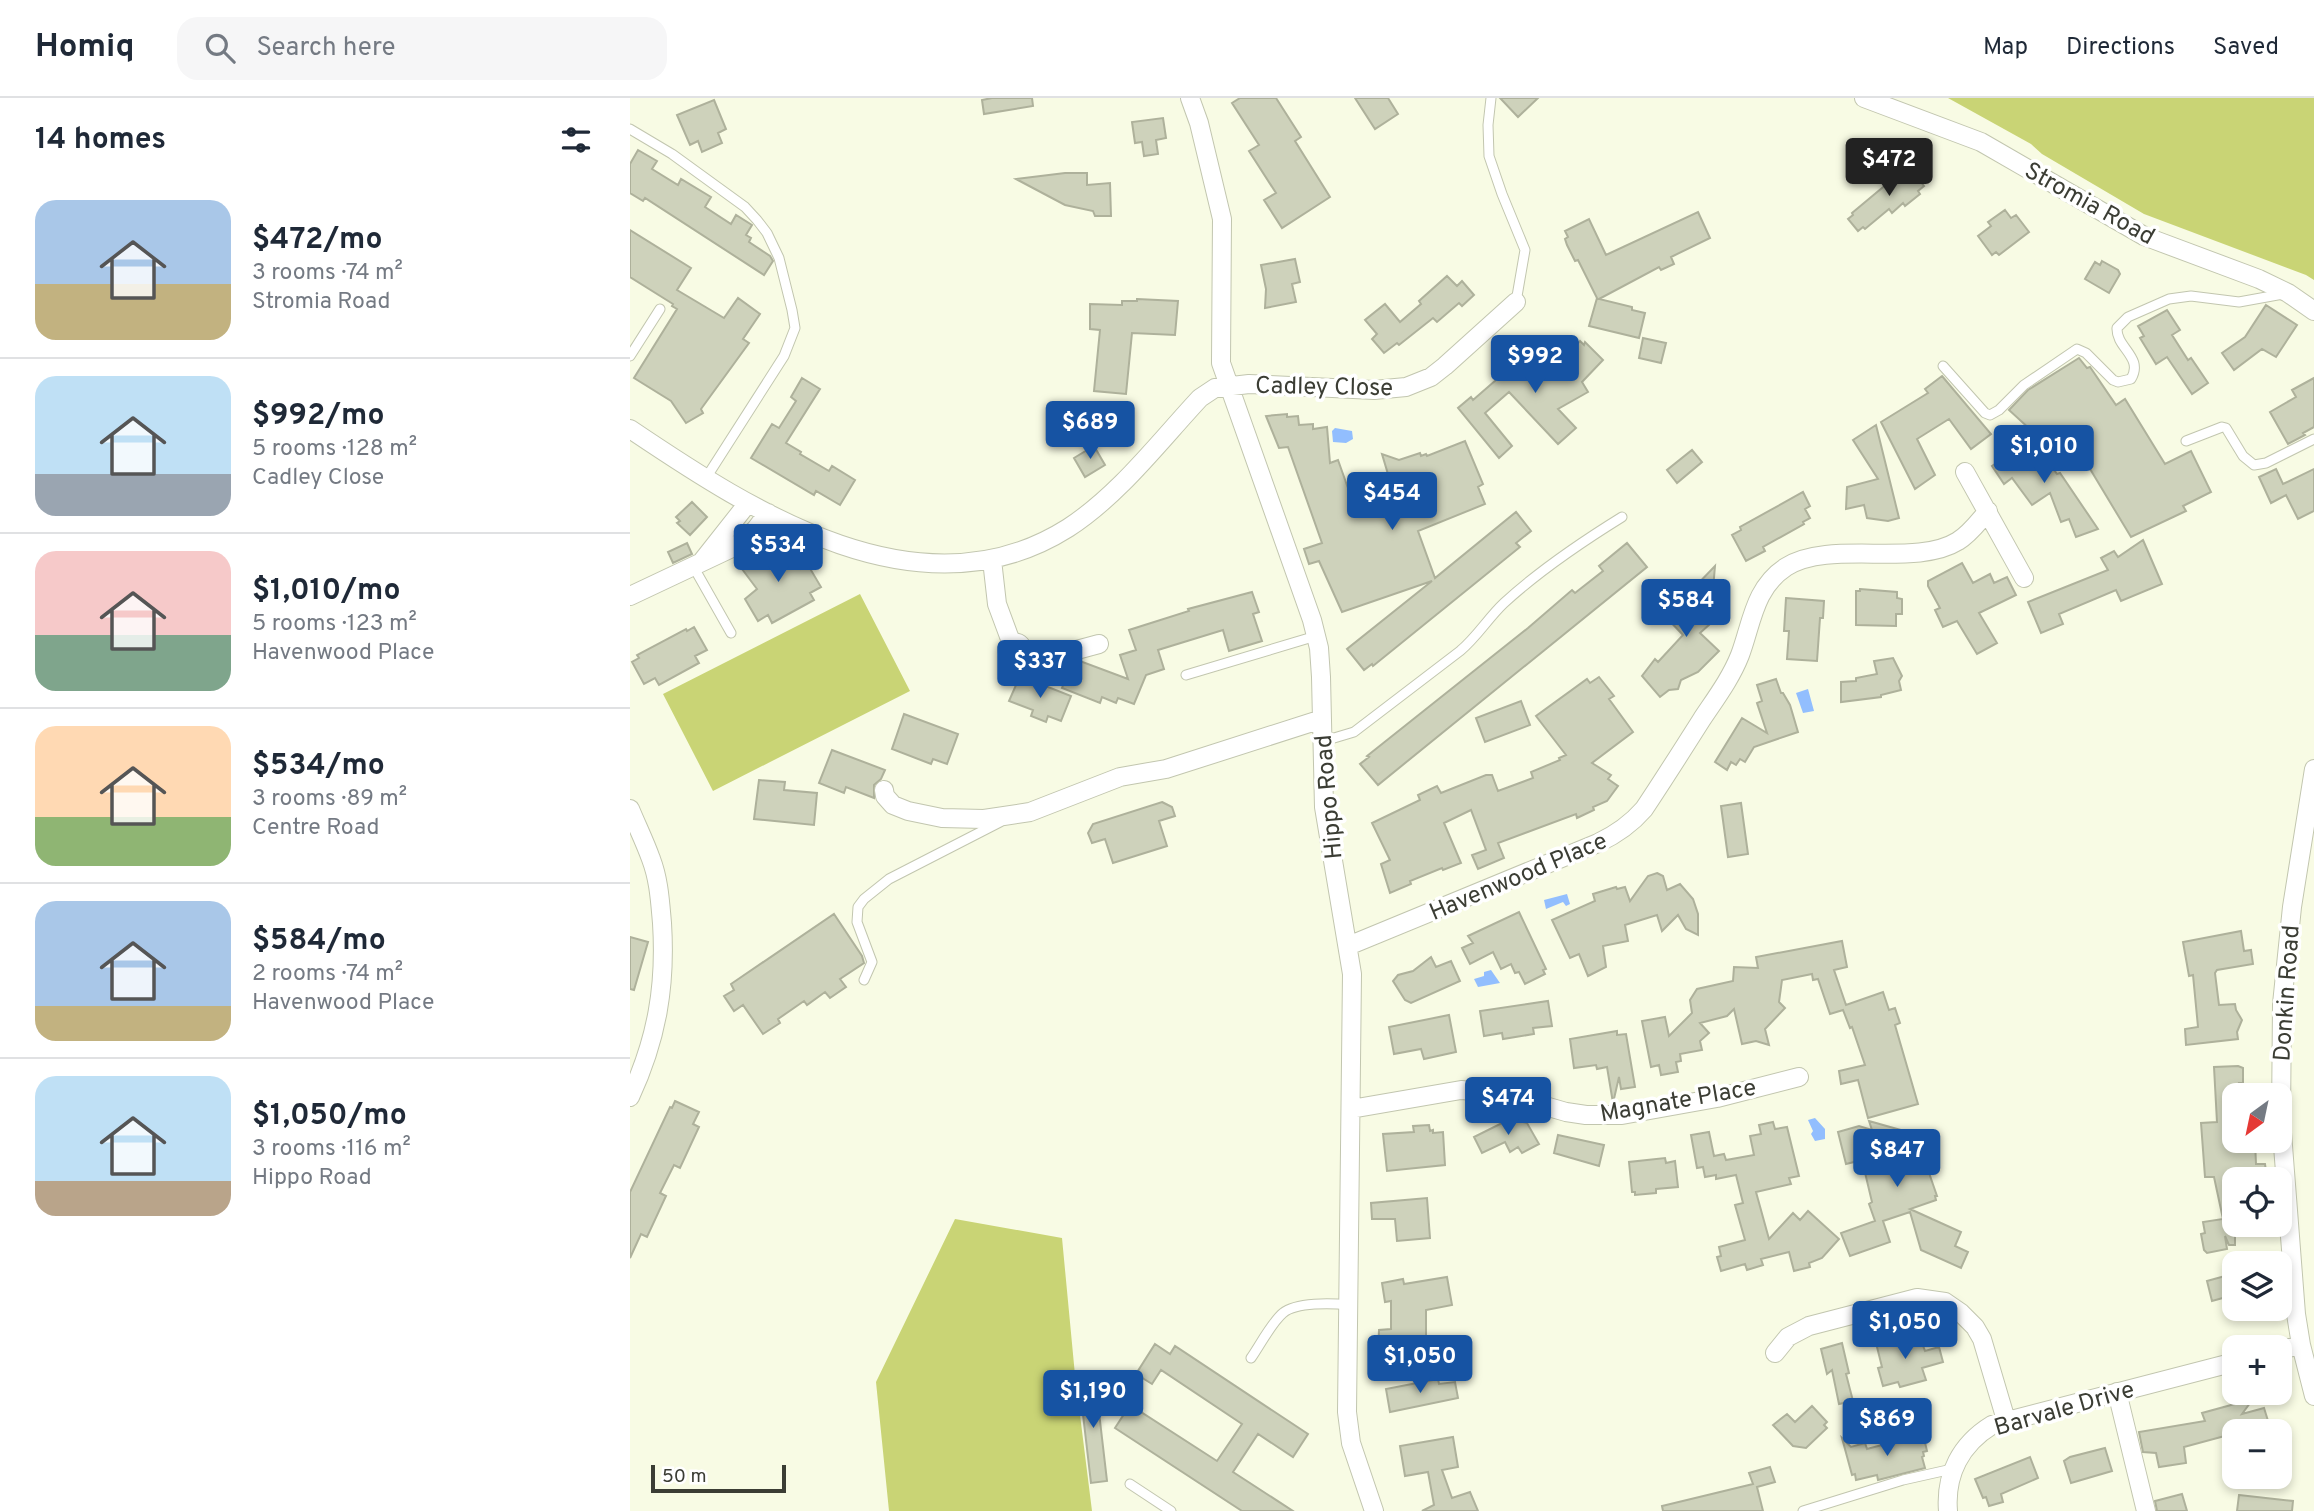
<!DOCTYPE html>
<html lang="en">
<head>
<meta charset="utf-8">
<style>
  :root { --surface:#fff; --page:#f6f6f7; --text:#1f2937; --muted:#747a83; --line:#e0e1e3; --accent:#1653a3 }
  body { margin:0; font-family:Overpass,sans-serif; background:var(--page); color:var(--text); height:100vh; display:flex; flex-direction:column; font-size:26px; white-space:nowrap }
  * { box-sizing:border-box; margin:0 }
  p { font-size:23px; color:var(--muted) }
  .icon { flex:none; width:38px; height:38px; fill:none; stroke:currentColor; stroke-width:2; stroke-linecap:round; stroke-linejoin:round }
  .map { position:relative; flex:1; overflow:hidden }
  .sheet { display:flex; flex-direction:column; background:var(--surface); width:630px }
  .sheet>* { flex:none }
  .needle { width:46px; rotate:213deg }
  .fabs { position:absolute; left:1592px; top:985px; display:grid; gap:14px }
  .fabs a { display:grid; place-items:center; width:70px; height:70px; border-radius:14px; background:var(--surface); box-shadow:0 4px 10px #0003; font-size:35px }
  .scale { position:absolute; left:21px; bottom:18px; width:135px; box-sizing:border-box; padding-left:7px; border:4px solid #3b3d34; border-top:0; font-size:19px; line-height:24px; white-space:nowrap; color:#3b3d34; -webkit-text-stroke:5px #fff; paint-order:stroke }
  .price { position:absolute; translate:-50% -60px; padding:0 16px; border-radius:7px; background:var(--accent); color:#fff; font-size:23px; line-height:46px; filter:drop-shadow(0 2px 4px #0008) }
  .price::after { content:''; position:absolute; left:50%; top:42px; width:21px; height:16px; margin-left:-10px; background:inherit; clip-path:polygon(0 0,100% 0,50% 100%) }
  .price.current { background:#222; color:#fff }
  ul { padding:0; list-style:none }
  li { display:flex; align-items:center; gap:21px; height:175px; padding:0 35px }
  li+li { border-top:2px solid var(--line) }
  li span { display:grid; place-items:center; flex:none; width:196px; height:140px; border-radius:21px; color:#555 }
  li>.icon { margin-inline-start:auto }
  span .icon { width:84px; height:84px; fill:#fffc; stroke-width:1 }
  li b { font-size:30px }
  h2 { display:flex; justify-content:space-between; align-items:center; height:84px; padding:0 35px; font-size:30px }
  header { display:flex; align-items:center; gap:42px; box-sizing:border-box; height:98px; padding:0 35px; background:var(--surface); border-bottom:2px solid var(--line) }
  header strong { font-size:33px }
  nav { display:flex; gap:38px; margin-inline-start:auto; font-size:24px }
  .search { width:490px; height:63px; background:var(--page); display:flex; align-items:center; gap:18px; box-sizing:border-box; padding:0 24px; border-radius:21px; color:var(--muted); font-size:26px }
  main { display:flex; flex:1; min-height:0 }
  .map>svg:first-child { display:block }
</style>
</head>
<body>
<header>
<strong>Homiq</strong>
<div class="search"><svg class="icon" aria-label="search" viewBox="0 0 24 24"><circle cx="10" cy="10" r="6"/><path d="M15 15l6 6"/></svg>Search here</div>
<nav><a>Map</a><a>Directions</a><a>Saved</a></nav>
</header>
<main>
<section class="sheet">
<h2>14 homes<svg class="icon" aria-label="filters" viewBox="0 0 24 24"><path d="M4 7h16M4 17h16"/><circle cx="9" cy="7" r="2"/><circle cx="15" cy="17" r="2"/></svg></h2>
<ul>
<li><span style="background:linear-gradient(#a9c7e8 60%,#c2b280 0)"><svg class="icon" aria-label="home" viewBox="0 0 24 24"><path d="M3 11l9-7 9 7M6 9v11h12V9"/></svg></span><div><b>$472/mo</b><p>3 rooms · 74 m²</p><p>Stromia Road</p></div></li>
<li><span style="background:linear-gradient(#bfe0f5 70%,#9aa5b1 0)"><svg class="icon" aria-label="home" viewBox="0 0 24 24"><path d="M3 11l9-7 9 7M6 9v11h12V9"/></svg></span><div><b>$992/mo</b><p>5 rooms · 128 m²</p><p>Cadley Close</p></div></li>
<li><span style="background:linear-gradient(#f6c9c9 60%,#7fa58c 0)"><svg class="icon" aria-label="home" viewBox="0 0 24 24"><path d="M3 11l9-7 9 7M6 9v11h12V9"/></svg></span><div><b>$1,010/mo</b><p>5 rooms · 123 m²</p><p>Havenwood Place</p></div></li>
<li><span style="background:linear-gradient(#ffd9b3 65%,#8fb573 0)"><svg class="icon" aria-label="home" viewBox="0 0 24 24"><path d="M3 11l9-7 9 7M6 9v11h12V9"/></svg></span><div><b>$534/mo</b><p>3 rooms · 89 m²</p><p>Centre Road</p></div></li>
<li><span style="background:linear-gradient(#a9c7e8 75%,#c2b280 0)"><svg class="icon" aria-label="home" viewBox="0 0 24 24"><path d="M3 11l9-7 9 7M6 9v11h12V9"/></svg></span><div><b>$584/mo</b><p>2 rooms · 74 m²</p><p>Havenwood Place</p></div></li>
<li><span style="background:linear-gradient(#bfe0f5 75%,#b9a48a 0)"><svg class="icon" aria-label="home" viewBox="0 0 24 24"><path d="M3 11l9-7 9 7M6 9v11h12V9"/></svg></span><div><b>$1,050/mo</b><p>3 rooms · 116 m²</p><p>Hippo Road</p></div></li>
</ul>
</section>
<div class="map">
<svg width="1684" height="1413" viewBox="0 0 1684 1413">
  <rect width="100%" height="100%" fill="#f8fbe4"/>
  <path fill="#c9d475" d="M1318,0H1684V182L1676,177L1514,116L1412,56L1401,46Z
    M230,496L280,593L83,693L33,596Z
    M325,1121L432,1140L445,1277L462,1413H259L246,1284Z"/>
  <path fill="#92befe" d="M705,330L722,333L723,341L716,345L703,344L702,333Z
    M1178,591L1184,613L1173,615L1166,595Z
    M937,796L940,806L936,808L933,804L916,811L914,802Z
    M861,872L870,885L848,889L844,881L854,878V874Z
    M1185,1020L1195,1031V1041L1185,1043L1181,1036L1183,1033L1178,1022Z"/>
  <path fill="#ced2bb" stroke="#aeb19b" stroke-width="2" d="M362,0H402L403,8L354,16L352,2Z
    M610,0H646L671,39L665,43L700,99L652,130L634,102L646,95L619,53L629,47L602,5Z
    M725,0H758L768,16L745,31Z
    M870,0H908L888,19Z
    M84,2L96,31L88,35L92,45L72,54L68,43L60,47L47,17Z
    M533,20L536,40L526,42L528,56L514,58L512,44L505,45L502,24Z
    M8,52L27,63L22,71L48,87L51,81L81,99L75,109L101,126L106,117L122,127L116,137L121,140L119,144L140,158L143,163L134,177L15,100L13,103L0,95V66Z
    M1282,65L1291,77L1288,80L1294,88L1288,93L1290,96L1275,108L1273,105L1262,115L1259,111L1235,131L1233,129L1228,133L1218,121L1223,117L1222,115Z
    M435,75H457V87L480,85L481,118H465L463,113L435,107L386,81Z
    M1375,112L1381,120L1386,117L1399,134L1369,157L1366,154L1362,157L1348,138L1361,128L1358,124Z
    M1068,114L1080,140L1041,159L1044,166L1031,172L1029,169L969,201L1002,209V212L1015,215L1009,240L959,228L967,200L948,162L945,163L937,147L935,141L938,139L935,133L959,121L976,157Z
    M0,132L61,170L47,192L94,220L108,200L130,216L113,241L119,245L71,311L73,315L56,325L41,303L4,280L47,211L42,208L43,206L0,179Z
    M665,161L670,184L662,186L666,204L635,210L636,191L631,167Z
    M1472,163L1488,172L1490,176L1479,195L1455,181L1465,164L1470,167Z
    M817,178L827,188L832,183L844,197L832,208L829,205L807,224L803,220L769,247L767,245L754,255L742,241L747,236L735,222L755,206L770,224L791,206L789,203Z
    M507,201L548,203L545,237L502,235L496,296L464,293L470,232L460,231V206L492,207V203H507Z
    M1636,207L1667,227L1646,259L1632,251L1604,272L1592,255L1615,239Z
    M1537,212L1550,232L1542,237L1558,262L1561,260L1578,285L1562,296L1537,259L1526,266L1510,240L1514,238L1508,228Z
    M1013,240L1036,245L1031,265L1009,260Z
    M950,243L954,247L955,244L973,262L952,284L958,294L928,311L946,330L928,346L879,294L855,315L882,348L869,360L828,310L841,299L843,302L889,262L891,265L902,254L920,274Z
    M1449,260L1457,270L1460,269L1486,307L1495,301L1535,366L1561,353L1581,394L1553,408L1556,413L1501,439L1436,331L1415,345L1379,312L1398,292Z
    M1312,278L1361,336L1341,351L1319,321L1287,341L1305,377L1285,391L1251,324L1298,295L1295,291Z
    M172,280L190,291L156,345L171,354L170,356L199,373L202,368L225,382L210,407L186,393L184,397L121,360L142,326L149,330L166,303L161,299Z
    M1684,280V329L1673,335L1675,337L1658,346L1640,314L1666,299L1662,292Z
    M657,316V319L668,318L669,327L683,326V331L697,329L700,365L708,362L724,407L763,393L752,356L769,362L790,355L791,358L796,356L797,358L835,343L853,386L848,389L855,406L788,433L805,480L886,414L901,433L886,445L890,449L743,568L742,566L734,572L717,551L802,483L712,514L689,463L679,466L674,451L692,445L658,349L649,350L636,318Z
    M1246,327L1269,420L1258,423L1237,420L1234,407L1216,411L1217,389L1248,381L1223,342Z
    M1402,341L1427,376L1430,375L1468,431L1446,439L1439,421L1431,424L1420,395L1402,407L1382,380L1374,386L1362,368Z
    M464,348L475,367L455,379L444,360Z
    M1062,352L1072,364L1047,385L1037,372Z
    M1646,371L1653,386L1684,371V413L1668,421L1656,397L1641,405L1629,379Z
    M1173,394L1180,408L1175,411L1180,420L1173,424L1174,426L1133,449L1135,453L1116,463L1102,437L1111,432L1110,429Z
    M62,404L77,419L60,437L47,425L50,423L46,419Z
    M144,442L165,470L169,468L171,471L178,467L191,489L180,495L184,502L142,525L138,517L128,523L115,501L127,491L109,467Z
    M1513,442L1532,486L1491,503L1486,492L1429,516L1433,526L1411,535L1398,504L1478,472L1471,460L1484,453L1488,459Z
    M57,445L62,456L43,465L38,454Z
    M997,445L1017,469L748,687L730,666L739,659L737,658L898,530L942,492L945,495L973,473L969,468Z
    M1332,465L1343,485L1360,476L1364,485L1377,479L1386,497L1349,515L1367,545L1347,556L1327,523L1313,529L1305,512L1310,510L1298,488V483Z
    M1085,468L1080,526L1070,535L1089,553L1068,574L1051,582L1048,591L1039,592L1030,599L1012,578L1025,561L1028,564L1053,537L1033,516L1059,492L1060,494Z
    M1230,491L1267,494V500L1272,501V516H1266V528L1226,527V493H1230Z
    M622,494L629,514L623,516L632,543L599,553L593,532L528,552L534,571L516,577L504,606L488,600L486,605L472,599L470,605L432,590L442,565L450,563L498,581L490,557L506,552L499,532L559,513L558,511Z
    M1156,500L1194,503L1193,520H1190L1187,563L1157,561L1159,533H1154Z
    M64,529L77,552L65,558L69,565L29,587L25,580L14,586L2,564L9,560L7,557L56,531L57,533Z
    M1263,560L1272,578L1269,583L1271,592L1251,597V599L1211,604V584L1226,583V580L1247,576L1244,563Z
    M390,578L441,598L431,623L418,618L416,624L401,618L403,612L379,603Z
    M969,579L984,598L979,601L1003,634L962,665L981,677L978,681L988,688L977,703L963,709L964,712L947,720L946,716L868,745L874,760L848,771L842,757L856,752L841,712L814,725L831,765L813,772L812,770L780,783L781,786L760,795L751,766L760,762L742,725L790,702L788,697L807,688L811,695L856,677H862L868,693L903,680L901,674L930,662L929,660L936,657L906,618L957,581L960,585Z
    M1146,581L1151,595H1153L1160,607L1168,634L1124,649L1115,664L1110,661L1106,667L1101,664L1097,672L1085,664L1112,620L1137,635L1127,605L1132,603L1127,587Z
    M891,603L900,627L855,644L846,620Z
    M274,616L328,636L317,666L303,661L301,666L262,651Z
    M202,652L255,672L251,681L244,687V700L216,689L214,695L189,685Z
    M129,682L155,684L154,692L187,695L184,727L124,721Z
    M532,704L542,709L545,718L529,723L537,748L483,765L475,741L462,745L458,735L463,726Z
    M1111,705L1118,756L1098,759L1091,708Z
    M1027,775L1033,778L1037,792L1050,786L1063,801L1068,816V837L1056,831L1048,817L1032,833L1027,817L995,827L998,843L973,848L976,869L958,878L949,856L940,860L922,822L965,803L963,796L986,789L987,791L995,789L1000,803L1018,778Z
    M889,814L916,871L913,872L915,876L895,886L889,874L885,875L881,866L871,871L863,854L840,866L832,850L843,845L838,838Z
    M204,816L232,858L234,865L210,881L216,889L200,900L195,894L177,907L174,903L148,921L150,925L133,936L113,907L104,913L94,898L104,892L101,886Z
    M1611,833L1614,853L1621,852L1623,866L1587,872L1585,875L1589,907L1605,906L1606,912L1612,922L1607,934L1608,941L1556,947L1555,931L1568,929L1563,877L1559,878L1553,844Z
    M0,839L18,844L4,892L0,891Z
    M1212,843L1217,869L1204,872L1216,907L1253,894L1259,912L1265,910L1270,925L1265,927L1288,1006L1238,1020L1228,982L1211,986L1209,973L1235,967L1222,929L1220,930L1213,912L1200,916L1188,881L1183,882L1182,876L1152,882L1149,904L1155,910L1135,931L1139,947L1126,943L1112,946L1104,911L1097,918L1070,925L1079,935L1070,943L1072,952L1050,956L1051,963L1046,964L1048,974L1031,977L1029,967L1021,969L1012,923L1035,919L1039,938L1062,915L1060,902L1067,891L1103,883L1104,869L1128,870L1126,859Z
    M801,859L806,869L821,863L830,883L781,905L775,902L763,883L768,877L783,873Z
    M918,903L922,928L903,930L904,936L873,941L872,935L854,938L850,913Z
    M819,917L826,954L794,961L791,951L764,956L759,929Z
    M987,933V937L996,936L1005,989L991,991L989,979L983,1005L977,969L967,971L966,967L944,970L940,941Z
    M1608,968L1613,970V985H1609L1610,998H1605V1043H1625L1626,1066H1635L1637,1080L1605,1082V1147H1599L1595,1138L1597,1151L1577,1155L1574,1152L1571,1136L1575,1135L1573,1124L1593,1121L1584,1079H1575L1571,1025L1587,1024L1584,969Z
    M45,1003L69,1014L63,1026L69,1029L50,1070L44,1067L30,1095L36,1098L17,1139L11,1136L0,1160V1094L40,1009L42,1010Z
    M880,1021L897,1025L909,1046L892,1055L888,1049L880,1054L875,1044L852,1055L844,1039Z
    M1239,1023L1306,1042L1300,1062L1303,1071L1298,1072L1307,1098H1305L1306,1102L1280,1111L1331,1134L1325,1148L1338,1154L1331,1170L1291,1152L1280,1114L1253,1123L1260,1144L1220,1158L1211,1135L1245,1123L1239,1106L1242,1104L1232,1062L1216,1066L1208,1034L1229,1028L1242,1032Z
    M1143,1024L1145,1031L1157,1029L1169,1078L1159,1080L1161,1086L1126,1094L1139,1141L1163,1115L1170,1122L1178,1113L1209,1141L1192,1160L1179,1165L1180,1169L1164,1173L1159,1154L1131,1161L1133,1167L1117,1172L1115,1166L1091,1173L1087,1159L1091,1158L1089,1149L1115,1142L1105,1107L1113,1105L1106,1077L1086,1081V1077L1075,1079L1073,1069L1067,1070L1061,1037L1079,1034L1084,1058L1094,1056L1096,1062L1124,1057L1120,1038L1131,1036L1129,1027Z
    M799,1027L800,1033L803,1032V1035L813,1034L815,1067L757,1073L753,1036L784,1034L783,1028Z
    M928,1037L974,1047L969,1068L924,1055Z
    M1035,1060L1036,1065L1045,1063L1048,1089L1026,1091V1095L1005,1097V1094H1002L999,1064Z
    M797,1100L800,1140L767,1143L765,1121H742L741,1105Z
    M1595,1178L1600,1198L1582,1203L1577,1183Z
    M817,1179L822,1207L796,1212V1279L760,1265L753,1257H748L749,1232L761,1231V1203L755,1204L752,1185L773,1181L774,1186Z
    M1268,1239L1270,1244L1291,1242L1295,1253L1309,1249L1313,1264L1292,1270L1296,1282L1270,1289L1268,1284L1253,1288L1248,1270L1252,1269L1246,1245Z
    M1212,1245L1219,1275L1216,1276L1223,1303L1209,1306L1202,1272L1197,1276L1191,1251Z
    M525,1246L540,1256L545,1248L678,1336L663,1359L628,1336L603,1374L663,1413H612L485,1330L500,1307L587,1363L612,1326L531,1272L522,1286L506,1276Z
    M465,1280L477,1383L461,1385L449,1282Z
    M808,1281L809,1286L825,1284L828,1300L760,1314L756,1291Z
    M1623,1301L1612,1316L1634,1310L1639,1326L1554,1349L1556,1365L1529,1369L1526,1355L1513,1354L1509,1334L1575,1323L1572,1315Z
    M1182,1308L1197,1324L1194,1327L1197,1330L1176,1350L1163,1348L1143,1327L1157,1316L1165,1324Z
    M1293,1336L1297,1353L1293,1354L1294,1358L1292,1359L1295,1370L1248,1382L1247,1377L1226,1382L1225,1376L1222,1377L1212,1340L1221,1349L1235,1345L1237,1351Z
    M823,1339L828,1369L812,1372L822,1400L840,1394L848,1413H792L804,1407L798,1374L775,1378L770,1348Z
    M1475,1350L1482,1373L1441,1385L1434,1363L1440,1359Z
    M1400,1359L1408,1380L1371,1396L1373,1404L1359,1408L1356,1399L1353,1400L1345,1381Z
    M1140,1369L1145,1384L1127,1389L1133,1413H1033L1032,1408L1123,1386L1119,1375Z
    M1552,1396L1557,1413H1527L1525,1403Z
    M1609,1397L1663,1403L1662,1413H1607Z"/>
  <g fill="none" stroke-linecap="round" stroke-linejoin="round">
    <g stroke="#c2c6af" stroke-width="11">
      <path id="lane" d="M861,0L858,27L859,58L872,96L895,152L886,204
        M0,31L42,56L115,109L127,122L137,135L149,160L162,212L165,230L154,258L76,380
        M0,258L30,211
        M1313,268L1355,315L1360,317L1369,312L1394,287L1447,251L1456,255L1483,282L1488,284L1501,281C1514,259 1486,250 1487,230L1498,219L1539,201L1561,198L1609,204L1653,196
        M1556,343L1592,329L1596,330L1613,358L1624,367L1636,365L1684,341
        M63,468L101,535
        M373 552a12 12 0 1 1 24 0a12 12 0 1 1-24 0Z
        M556,577L686,538
        M692,639L704,640L724,634L830,553C847,539 858,520 874,505C910,472 950,445 992,419
        M234,882L242,864L227,824L228,809L234,801L259,781L370,724
        M621,1260C630,1247 642,1224 653,1215C666,1204 702,1205 718,1207
        M500,1386L541,1413
        M1173,1413L1273,1382L1322,1371"/>
    </g>
    <g stroke="#c2c6af" stroke-width="20">
      <path id="street" d="M560,0L569,25L592,121L591,265L682,522L689,550L691,579L694,709L722,876L717,1314L721,1345L744,1413
        M1234,0L1351,44L1514,138L1629,181L1658,195L1684,213
        M0,331C123,414 291,523 438,430C489,397 529,344 570,300L585,290L619,286L744,292L776,289L801,279L815,268L886,204
        M1335,374L1394,480
        M73,462L118,405
        M362,462L367,506L380,541
        M0,498L106,448L125,432L138,415
        M397,554L417,560L469,546
        M1684,671L1662,809L1652,906L1651,1022L1666,1216L1671,1247L1684,1298
        M254,692L255,698L263,707L278,713L312,720L354,721L400,714L490,679L536,671L692,621
        M0,711C7,728 15,744 21,761C29,782 30,803 32,825C36,888 27,941 0,999
        M718,848L968,745C987,736 1001,726 1014,711C1034,681 1053,651 1072,621C1086,600 1101,580 1110,557C1122,525 1124,490 1156,469C1200,441 1285,470 1328,443C1340,436 1349,423 1358,413
        M721,1011L831,992L870,995L936,1014L956,1017H992L1087,1000L1169,979
        M1650,1252L1671,1247
        M1145,1255L1158,1239L1179,1228L1287,1200L1315,1204L1331,1215L1345,1229L1352,1241L1376,1322
        M1487,1294L1516,1413
        M1318,1413C1315,1376 1331,1346 1362,1327L1605,1264"/>
    </g>
    <use href="#lane" stroke="#fff" stroke-width="9"/>
    <use href="#street" stroke="#fff" stroke-width="18"/>
  </g>
  <g text-anchor="middle" stroke-width="7" stroke-linejoin="round" paint-order="stroke">
    <g font-size="24" fill="#3b3d34" stroke="#fff">
      <text transform="translate(1460 105) rotate(29)" y="8">Stromia Road</text>
      <text transform="translate(694 288) rotate(1)" y="8">Cadley Close</text>
      <text transform="translate(698 699) rotate(-95)" y="8">Hippo Road</text>
      <text transform="translate(888 778) rotate(-23)" y="8">Havenwood Place</text>
      <text transform="translate(1656 895) rotate(-86)" y="8">Donkin Road</text>
      <text transform="translate(1048 1002) rotate(-10)" y="8">Magnate Place</text>
      <text transform="translate(1434 1310) rotate(-16)" y="8">Barvale Drive</text>
    </g>
  </g>
</svg>
<div class="fabs">
<a><svg class="needle" viewBox="-14 -14 28 28"><path d="M0-13l5 13h-10z" fill="#e53935"/><path d="M0 13l5-13h-10z" fill="#747a83"/></svg></a>
<a><svg class="icon" aria-label="locate" viewBox="0 0 24 24"><circle cx="12" cy="12" r="6"/><path d="M12 2v4M12 18v4M2 12h4M18 12h4"/></svg></a>
<a><svg class="icon" aria-label="layers" viewBox="0 0 24 24"><path d="M12 4l9 5-9 5-9-5zM3 14l9 5 9-5"/></svg></a>
<a>+</a>
<a>−</a>
</div>
<div class="scale">50 m</div>
<b class="price current" style="left:1259px;top:100px">$472</b>
<b class="price" style="left:905px;top:297px">$992</b>
<b class="price" style="left:460px;top:363px">$689</b>
<b class="price" style="left:1414px;top:387px">$1,010</b>
<b class="price" style="left:762px;top:434px">$454</b>
<b class="price" style="left:148px;top:486px">$534</b>
<b class="price" style="left:1056px;top:541px">$584</b>
<b class="price" style="left:410px;top:602px">$337</b>
<b class="price" style="left:878px;top:1039px">$474</b>
<b class="price" style="left:1267px;top:1091px">$847</b>
<b class="price" style="left:1275px;top:1263px">$1,050</b>
<b class="price" style="left:790px;top:1297px">$1,050</b>
<b class="price" style="left:463px;top:1332px">$1,190</b>
<b class="price" style="left:1257px;top:1360px">$869</b>
</div>
</main>
</body>
</html>
